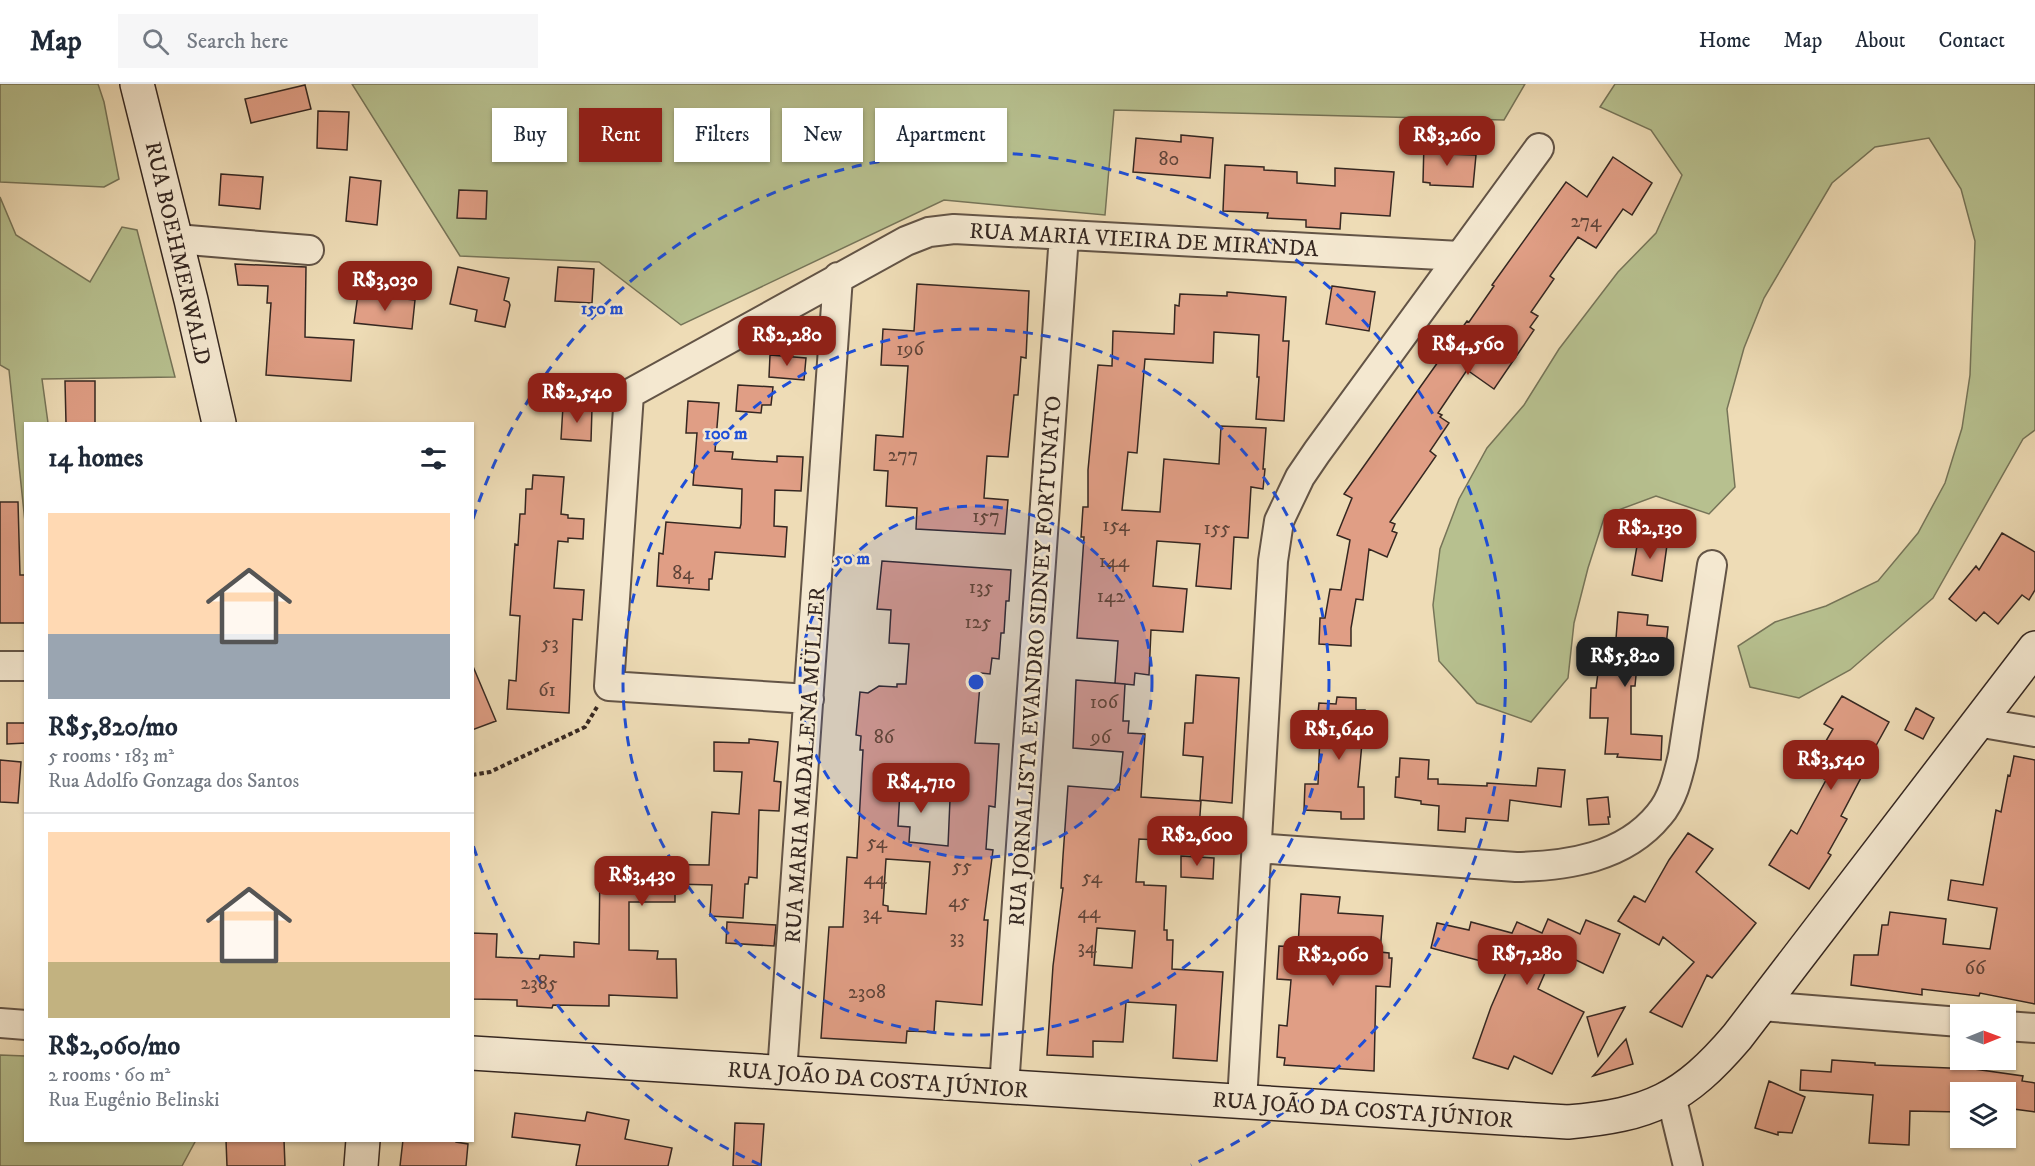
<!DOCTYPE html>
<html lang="en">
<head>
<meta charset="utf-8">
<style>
  :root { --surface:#fff; --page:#f6f6f7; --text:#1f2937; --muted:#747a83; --line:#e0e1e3; --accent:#8f2418 }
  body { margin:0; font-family:"IM FELL DW Pica",serif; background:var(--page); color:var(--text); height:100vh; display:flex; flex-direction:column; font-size:22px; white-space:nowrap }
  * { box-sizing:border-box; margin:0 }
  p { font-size:20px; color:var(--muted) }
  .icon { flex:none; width:33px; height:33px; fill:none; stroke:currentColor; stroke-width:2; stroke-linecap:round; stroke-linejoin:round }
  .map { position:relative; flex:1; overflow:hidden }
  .drawer { position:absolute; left:24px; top:338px; width:450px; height:720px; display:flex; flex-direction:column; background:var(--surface); border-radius:0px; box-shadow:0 2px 4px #0004 }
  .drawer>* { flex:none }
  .hud { position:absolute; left:492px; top:24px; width:570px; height:54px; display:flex; gap:12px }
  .needle { width:39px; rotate:89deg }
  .buttons { position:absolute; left:1950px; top:920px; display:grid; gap:12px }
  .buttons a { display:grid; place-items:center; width:66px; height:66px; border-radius:0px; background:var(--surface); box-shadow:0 2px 4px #0004; font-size:30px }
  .price { position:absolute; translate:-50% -51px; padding:0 14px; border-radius:12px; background:var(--accent); color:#fff; font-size:20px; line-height:39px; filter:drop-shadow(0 2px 3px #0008) }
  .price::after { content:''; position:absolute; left:50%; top:36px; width:18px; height:14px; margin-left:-9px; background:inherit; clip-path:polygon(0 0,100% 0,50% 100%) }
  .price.current { background:#222; color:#fff }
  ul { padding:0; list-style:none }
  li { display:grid; align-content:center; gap:12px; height:318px; padding:0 24px }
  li+li { border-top:2px solid var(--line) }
  li span { display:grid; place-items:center; height:186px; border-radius:0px; color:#555 }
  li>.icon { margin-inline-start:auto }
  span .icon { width:108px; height:108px; fill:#fffc; stroke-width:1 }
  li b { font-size:26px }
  h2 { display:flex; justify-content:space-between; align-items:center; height:72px; padding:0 24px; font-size:26px }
  .pill { padding:0 21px; border-radius:0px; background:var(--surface); box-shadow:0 2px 4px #0004; font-size:21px; line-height:54px }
  .pill.current { background:var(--accent); color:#fff }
  header { display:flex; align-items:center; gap:36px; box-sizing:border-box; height:84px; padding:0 30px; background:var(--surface); border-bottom:2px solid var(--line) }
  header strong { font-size:28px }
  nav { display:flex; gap:33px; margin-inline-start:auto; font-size:21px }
  .search { width:420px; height:54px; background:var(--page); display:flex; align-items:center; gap:15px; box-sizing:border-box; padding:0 21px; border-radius:0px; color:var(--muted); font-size:22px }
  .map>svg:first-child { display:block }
</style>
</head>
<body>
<header>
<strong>Map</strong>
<div class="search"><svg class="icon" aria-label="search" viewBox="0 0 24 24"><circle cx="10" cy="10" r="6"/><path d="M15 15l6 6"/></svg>Search here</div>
<nav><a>Home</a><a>Map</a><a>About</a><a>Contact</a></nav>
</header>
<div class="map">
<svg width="2035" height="1082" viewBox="0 0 2035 1082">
  <rect width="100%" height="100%" fill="#eedcb6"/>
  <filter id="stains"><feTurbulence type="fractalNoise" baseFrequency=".00333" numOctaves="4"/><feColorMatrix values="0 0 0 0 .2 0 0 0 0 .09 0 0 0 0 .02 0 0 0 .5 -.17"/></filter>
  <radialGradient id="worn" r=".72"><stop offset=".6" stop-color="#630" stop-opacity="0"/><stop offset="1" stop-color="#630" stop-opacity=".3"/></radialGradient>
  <path fill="#b7c08f" stroke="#767458" stroke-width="1.5" d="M0,0H98L104,18L119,95L104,103L0,98Z
    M352,0H1525L1504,36L1114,26L1105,131L944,116L681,241L599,178L460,172Z
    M1615,0H2035V346L2023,355L1933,514L1850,586L1799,614L1750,603L1738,562L1775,538L1826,522L1878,497L1918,449L1945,399L1962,344L1970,291L1975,157L1961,105L1929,54L1875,63L1832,99L1764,214L1744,264L1727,325L1735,403L1709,430L1656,412L1605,431L1588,484L1574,539L1568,594L1531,638L1477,619L1439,577L1433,521L1440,465L1459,415L1487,364L1524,321L1559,265L1618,188L1656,149L1682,91L1651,46L1600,23Z
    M0,113L16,151L90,198L122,143L137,146L175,293L42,295L48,339H26L25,438L9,286L0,281Z
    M0,971L25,972L26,1056H196L182,1082H0Z"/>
  <path fill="#e09e85" stroke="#352721" stroke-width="1.5" fill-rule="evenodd" d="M305,1L311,25L251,39L245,15Z
    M318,27L349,28L347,66L317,64Z
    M1181,51L1213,54L1210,94L1133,88L1136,54L1181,58Z
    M1424,58L1445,59L1444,70L1476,71L1473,103L1430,101V99L1423,98Z
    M1613,73L1652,99L1632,131L1623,125L1596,164L1578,153L1550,192L1554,195L1531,228L1538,232L1530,243L1534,246L1494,305L1467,286L1438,329L1442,331L1440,333L1449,339L1430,367L1436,372L1390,438L1395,440L1392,447L1397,449L1387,473L1369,465L1363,516L1356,515L1351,544V562L1319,560L1320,534H1325L1330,505L1341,506L1350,456L1337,451L1352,414L1344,410L1438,278L1467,237L1469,238L1494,202L1492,201L1566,98L1587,113Z
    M1225,81L1264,83V86L1297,88V99L1335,102V84L1394,88L1390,132L1341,129L1340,145L1306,143V136L1267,134L1268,129L1223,127Z
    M221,90L263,93L260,125L219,121Z
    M350,93L381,97L377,141L346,137Z
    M459,106L487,107L486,135L457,134Z
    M235,180L306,183L305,253L354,256L351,297L266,291L271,219H267L268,202L238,201Z
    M458,183L509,194L504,216L509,218L510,221L505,243L475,237L477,226L450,220Z
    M558,183L594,185L592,219L555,217Z
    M917,200L1029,207L1026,274L1021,273L1018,311H1014L1008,373L987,372L984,414L1008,416L1005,450L916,445L917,424L886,422L888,387L874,386L876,351L903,353L908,282L881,281L883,245L914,247Z
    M1332,202L1375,208L1369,247L1326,240Z
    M1227,208L1286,213L1283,257H1289L1284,337L1256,335L1259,293H1257L1259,251L1214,248L1213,279L1145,275L1137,369L1128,368L1122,426L1160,428L1164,375L1219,380L1221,342L1266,344L1263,385H1265L1263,405L1251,403L1248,454L1234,453L1231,505L1196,502L1200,460L1157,457L1153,502L1187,505L1183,548L1151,546L1149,591L1135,589L1134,601L1115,599L1118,557L1077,554L1084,453H1081L1083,423H1088V386L1098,281L1112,282L1113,247L1174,250L1175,221L1179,222L1180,210L1227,212Z
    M358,210L415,216L412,245L354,239Z
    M770,271L806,274L804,296L769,293Z
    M65,297H95V339H66Z
    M738,301L773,303L771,321H762L761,329L736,327Z
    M688,317L719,319L715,367L733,368L732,375L777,378V372L803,373L801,407L775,406L774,442L787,443L785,473L715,468L712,495H709V506L657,502L659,469L663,470L666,438L740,444L741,440L742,405L693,401L697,349H686Z
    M563,322L592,324L591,357L561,355Z
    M533,391L564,393L561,430L568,431V434L584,435L583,455L568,454V458L558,457L554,504L584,506L582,536L573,535L569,629L507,625L509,596L516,597L520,532L510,531L515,460L518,461L520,430H525L526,405H532Z
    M0,418H18L20,491H26V539H0Z
    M2002,449L2035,468V506L2029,516L2022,511L1998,540L1984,528L1976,537L1949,515L1976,482L1979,486Z
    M1638,456L1667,461L1662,497L1632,491Z
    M882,477L1011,486L1009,517H1006L1004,549H1001L999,575L992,574L990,590L981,589L975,659L999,660L995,723L989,722L986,765L993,766L984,836H988L982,921L936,917L934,948L907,947L906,959L821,954L829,843H843L847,773L857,774L863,666H860L861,652L856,651L860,608L868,609L879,602L897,603V600H906L909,560L889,559L891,526L877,525ZM901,688L951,692L948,762L909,758L910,743L898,742ZM886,775L930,778L926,830L888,827V822L883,821Z
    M1618,528L1648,531L1647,541L1668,543L1666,562L1639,560L1635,602H1631V650L1662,652L1661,676L1617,673L1618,670H1605L1608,634H1590L1591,604H1596L1601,566L1615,568Z
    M472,580L496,637L472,646Z
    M1196,591L1239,594L1232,719L1200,716L1203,673L1183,671L1185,639H1193Z
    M1076,596L1125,600L1123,637H1129L1128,649L1145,650L1141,713L1201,717L1198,758L1139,755L1136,798H1144V801L1166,802L1164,846H1167V856H1173L1172,885L1223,888L1217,977L1173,974L1176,921L1126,918L1123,958L1093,957V973L1047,971L1053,882L1063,804H1061L1063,772L1068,702L1119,706L1123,668L1073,664ZM1097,844L1135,847L1132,884L1094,881Z
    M1842,612L1889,638L1862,687L1864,688L1841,732L1847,735L1828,769L1831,771L1809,805L1769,781L1791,746L1797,750L1826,696L1809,686L1833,645L1824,640Z
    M1337,613L1356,614V626H1365L1358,703H1364V735H1341V728L1304,726L1305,700H1318L1320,650H1316L1319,619L1336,620Z
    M1916,624L1934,634L1923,655L1905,646Z
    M7,639H26V659L7,660Z
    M749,655L778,658L774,697L781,698L779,727L759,726L757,794L749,793L748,800H745L743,834L710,832L712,801L675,800V818H629V866L658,867L657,875H676L677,914L609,911V922L553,921L552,924L517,922V916L472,915V849L497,850L496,873L539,875L540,871L574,873V858L599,860L600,782H623V780L709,781L712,728L739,730L742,688L714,687V658L749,659Z
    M2014,672L2035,676V920L1980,909L1979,912L1922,905V911L1851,901L1854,871H1878L1882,841H1888L1890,828L1946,835L1943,860L1990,865L1997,824L1948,816L1951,796L1983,801L1996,726L2001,728L2008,691L2010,692Z
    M1400,674L1429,676L1428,695H1438V700L1487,702V699L1536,702L1538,684L1565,686L1561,723L1510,716L1508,737L1466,734L1465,748L1438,746L1439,722L1421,720V717L1395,713L1396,693H1399Z
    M0,676L21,678L18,719L0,718Z
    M1608,713L1610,733H1608L1609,740L1589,741L1587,715Z
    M1688,749L1713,765L1696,788L1756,839L1712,894L1707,891L1682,943L1650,928L1694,878L1663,853L1659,861L1618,837L1634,812L1645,818L1669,776Z
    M1181,772L1214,774L1213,795L1181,793Z
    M1301,810L1340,813L1338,829L1383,832L1380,868L1389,869V874H1392L1390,903L1376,902L1374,987L1284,981L1285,974L1277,973L1279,941L1287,942L1291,896L1277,895L1279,862L1298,863Z
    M1548,835L1580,850L1586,836L1620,850L1603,889L1555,866L1538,905L1584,928L1552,990L1514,972L1508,985L1473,974L1491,923L1508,884L1431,864L1437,839L1469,846L1471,838L1512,849L1517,838L1542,849Z
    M727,838L776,841L774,862L726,859Z
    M1625,923L1598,972L1587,933Z
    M1626,955L1633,980L1593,992Z
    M1832,976L1875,979V981L1974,985L2023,992L2022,997L2035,999V1028L2006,1024V1008H1960V1028L1910,1027L1909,1061L1869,1059L1873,1011L1800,1006L1801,986L1831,988Z
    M1769,997L1805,1013L1792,1049L1778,1048V1051L1755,1044Z
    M587,1028L629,1036L625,1055L672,1064L668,1082H576L580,1061L512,1053L515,1029L585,1037Z
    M735,1039L764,1040L761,1082H733Z
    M226,1056H284L285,1082H227Z
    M403,1056H456V1058L468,1060L466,1082H400Z"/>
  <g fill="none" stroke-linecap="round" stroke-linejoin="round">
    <g stroke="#635446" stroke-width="32">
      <path id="minor" d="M176,155L309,166
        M0,582H26
        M809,615L609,602L629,310L906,157L929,148L954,145L1460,172
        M1977,638L2035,648
        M1256,764L1516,783C1567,782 1624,774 1659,731C1673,715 1678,692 1683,671L1712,481
        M1761,922L1960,938
        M0,939L26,941
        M2006,942L2035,944
        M782,989L838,193
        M1004,1003L1064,151
        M1671,1012L1688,1082
        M1242,1018L1273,477L1279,437L1300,393L1317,368L1539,64"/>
    </g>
    <g stroke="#352721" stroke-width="36">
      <path id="secondary" d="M137,0L191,216L219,339
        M472,969L1568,1038C1650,1031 1684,1015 1737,953L2035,564
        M361,1082L363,1056"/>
    </g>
    <path stroke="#352721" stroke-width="4" stroke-dasharray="4.5 3" stroke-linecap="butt" d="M472,691L490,688L585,643L597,623"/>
    <use href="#minor" stroke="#f4e8d0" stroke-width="28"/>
    <use href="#secondary" stroke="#f4e8d0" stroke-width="33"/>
  </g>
  <circle cx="976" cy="598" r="176" fill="#1d4ed8" fill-opacity=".12"/>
  <g fill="none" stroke="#1d4ed8" stroke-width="3" stroke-dasharray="10 8">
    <circle cx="976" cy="598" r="176"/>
    <circle cx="976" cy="598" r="353"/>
    <path d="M761 1081A529 529 0 0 1 473 761M473 435A529 529 0 1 1 1191 1081"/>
  </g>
  <g text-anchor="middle" stroke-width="5" stroke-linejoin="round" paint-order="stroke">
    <g font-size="20" fill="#60453a">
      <text x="1169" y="81">80</text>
      <text x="1586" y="143">274</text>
      <text x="910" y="271">196</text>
      <text x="903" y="377">277</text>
      <text x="986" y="438">157</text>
      <text x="1116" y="447">154</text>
      <text x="1217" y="450">155</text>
      <text x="1114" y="483">144</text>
      <text x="683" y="495">84</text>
      <text x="981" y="509">135</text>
      <text x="1111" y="518">142</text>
      <text x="978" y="544">125</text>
      <text x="550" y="565">53</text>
      <text x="547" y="612">61</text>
      <text x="1104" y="624">106</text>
      <text x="884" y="659">86</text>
      <text x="1101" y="659">96</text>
      <text x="877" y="764">54</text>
      <text x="962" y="788">55</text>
      <text x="1092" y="799">54</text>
      <text x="875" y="800">44</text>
      <text x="959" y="823">45</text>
      <text x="1089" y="834">44</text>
      <text x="872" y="835">34</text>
      <text x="957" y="859">33</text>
      <text x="1087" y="869">34</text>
      <text x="1975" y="890">66</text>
      <text x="539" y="905">2385</text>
      <text x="867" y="914">2308</text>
    </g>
    <g font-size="22" fill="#352721" stroke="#f4e8d0">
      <text transform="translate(1144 155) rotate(3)" y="8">RUA MARIA VIEIRA DE MIRANDA</text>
      <text transform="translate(179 169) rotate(77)" y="8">RUA BOEHMERWALD</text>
      <text transform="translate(1034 577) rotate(-86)" y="8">RUA JORNALISTA EVANDRO SIDNEY FORTUNATO</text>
      <text transform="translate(804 681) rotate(-86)" y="8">RUA MARIA MADALENA MÜLLER</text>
      <text transform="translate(878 995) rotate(4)" y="8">RUA JOÃO DA COSTA JÚNIOR</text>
      <text transform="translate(1363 1025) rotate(4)" y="8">RUA JOÃO DA COSTA JÚNIOR</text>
    </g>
  </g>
  <circle cx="976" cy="598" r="9" fill="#1d4ed8" stroke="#f4e8d0" stroke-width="3"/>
  <g font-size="18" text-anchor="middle" font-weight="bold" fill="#1d4ed8" stroke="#f4e8d0" stroke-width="5" stroke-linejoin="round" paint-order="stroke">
    <text x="602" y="230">150 m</text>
    <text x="726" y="355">100 m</text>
    <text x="852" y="480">50 m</text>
  </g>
  <rect width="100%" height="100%" filter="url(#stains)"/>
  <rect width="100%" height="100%" fill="url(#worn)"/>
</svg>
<div class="buttons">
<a><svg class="needle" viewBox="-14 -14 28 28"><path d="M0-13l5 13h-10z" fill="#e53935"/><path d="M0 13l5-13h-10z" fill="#747a83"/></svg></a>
<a><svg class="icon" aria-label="layers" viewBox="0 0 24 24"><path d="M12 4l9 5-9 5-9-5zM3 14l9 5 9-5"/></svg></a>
</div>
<b class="price" style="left:1447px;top:83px">R$3,260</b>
<b class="price" style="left:385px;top:228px">R$3,030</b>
<b class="price" style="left:787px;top:283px">R$2,280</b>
<b class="price" style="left:1468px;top:292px">R$4,560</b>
<b class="price" style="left:577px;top:340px">R$2,540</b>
<b class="price" style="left:1650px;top:476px">R$2,130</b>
<b class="price current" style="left:1625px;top:604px">R$5,820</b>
<b class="price" style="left:1339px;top:677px">R$1,640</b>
<b class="price" style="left:1831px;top:707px">R$3,540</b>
<b class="price" style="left:921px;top:730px">R$4,710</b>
<b class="price" style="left:1197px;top:783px">R$2,600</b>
<b class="price" style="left:642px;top:823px">R$3,430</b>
<b class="price" style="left:1527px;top:902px">R$7,280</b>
<b class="price" style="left:1333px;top:903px">R$2,060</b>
<div class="hud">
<a class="pill">Buy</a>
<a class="pill current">Rent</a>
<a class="pill">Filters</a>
<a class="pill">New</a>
<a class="pill">Apartment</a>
</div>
<section class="drawer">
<h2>14 homes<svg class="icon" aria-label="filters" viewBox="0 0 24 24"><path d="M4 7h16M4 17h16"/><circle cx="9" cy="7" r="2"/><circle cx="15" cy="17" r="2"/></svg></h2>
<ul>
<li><span style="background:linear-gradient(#ffd9b3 65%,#9aa5b1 0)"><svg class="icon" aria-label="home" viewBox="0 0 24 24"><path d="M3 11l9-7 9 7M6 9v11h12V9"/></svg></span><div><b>R$5,820/mo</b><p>5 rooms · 183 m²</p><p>Rua Adolfo Gonzaga dos Santos</p></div></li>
<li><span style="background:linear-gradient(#ffd9b3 70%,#c2b280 0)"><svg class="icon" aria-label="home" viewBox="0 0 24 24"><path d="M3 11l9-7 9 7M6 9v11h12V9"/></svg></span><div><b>R$2,060/mo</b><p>2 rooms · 60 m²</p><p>Rua Eugênio Belinski</p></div></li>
</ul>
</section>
</div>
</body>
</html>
